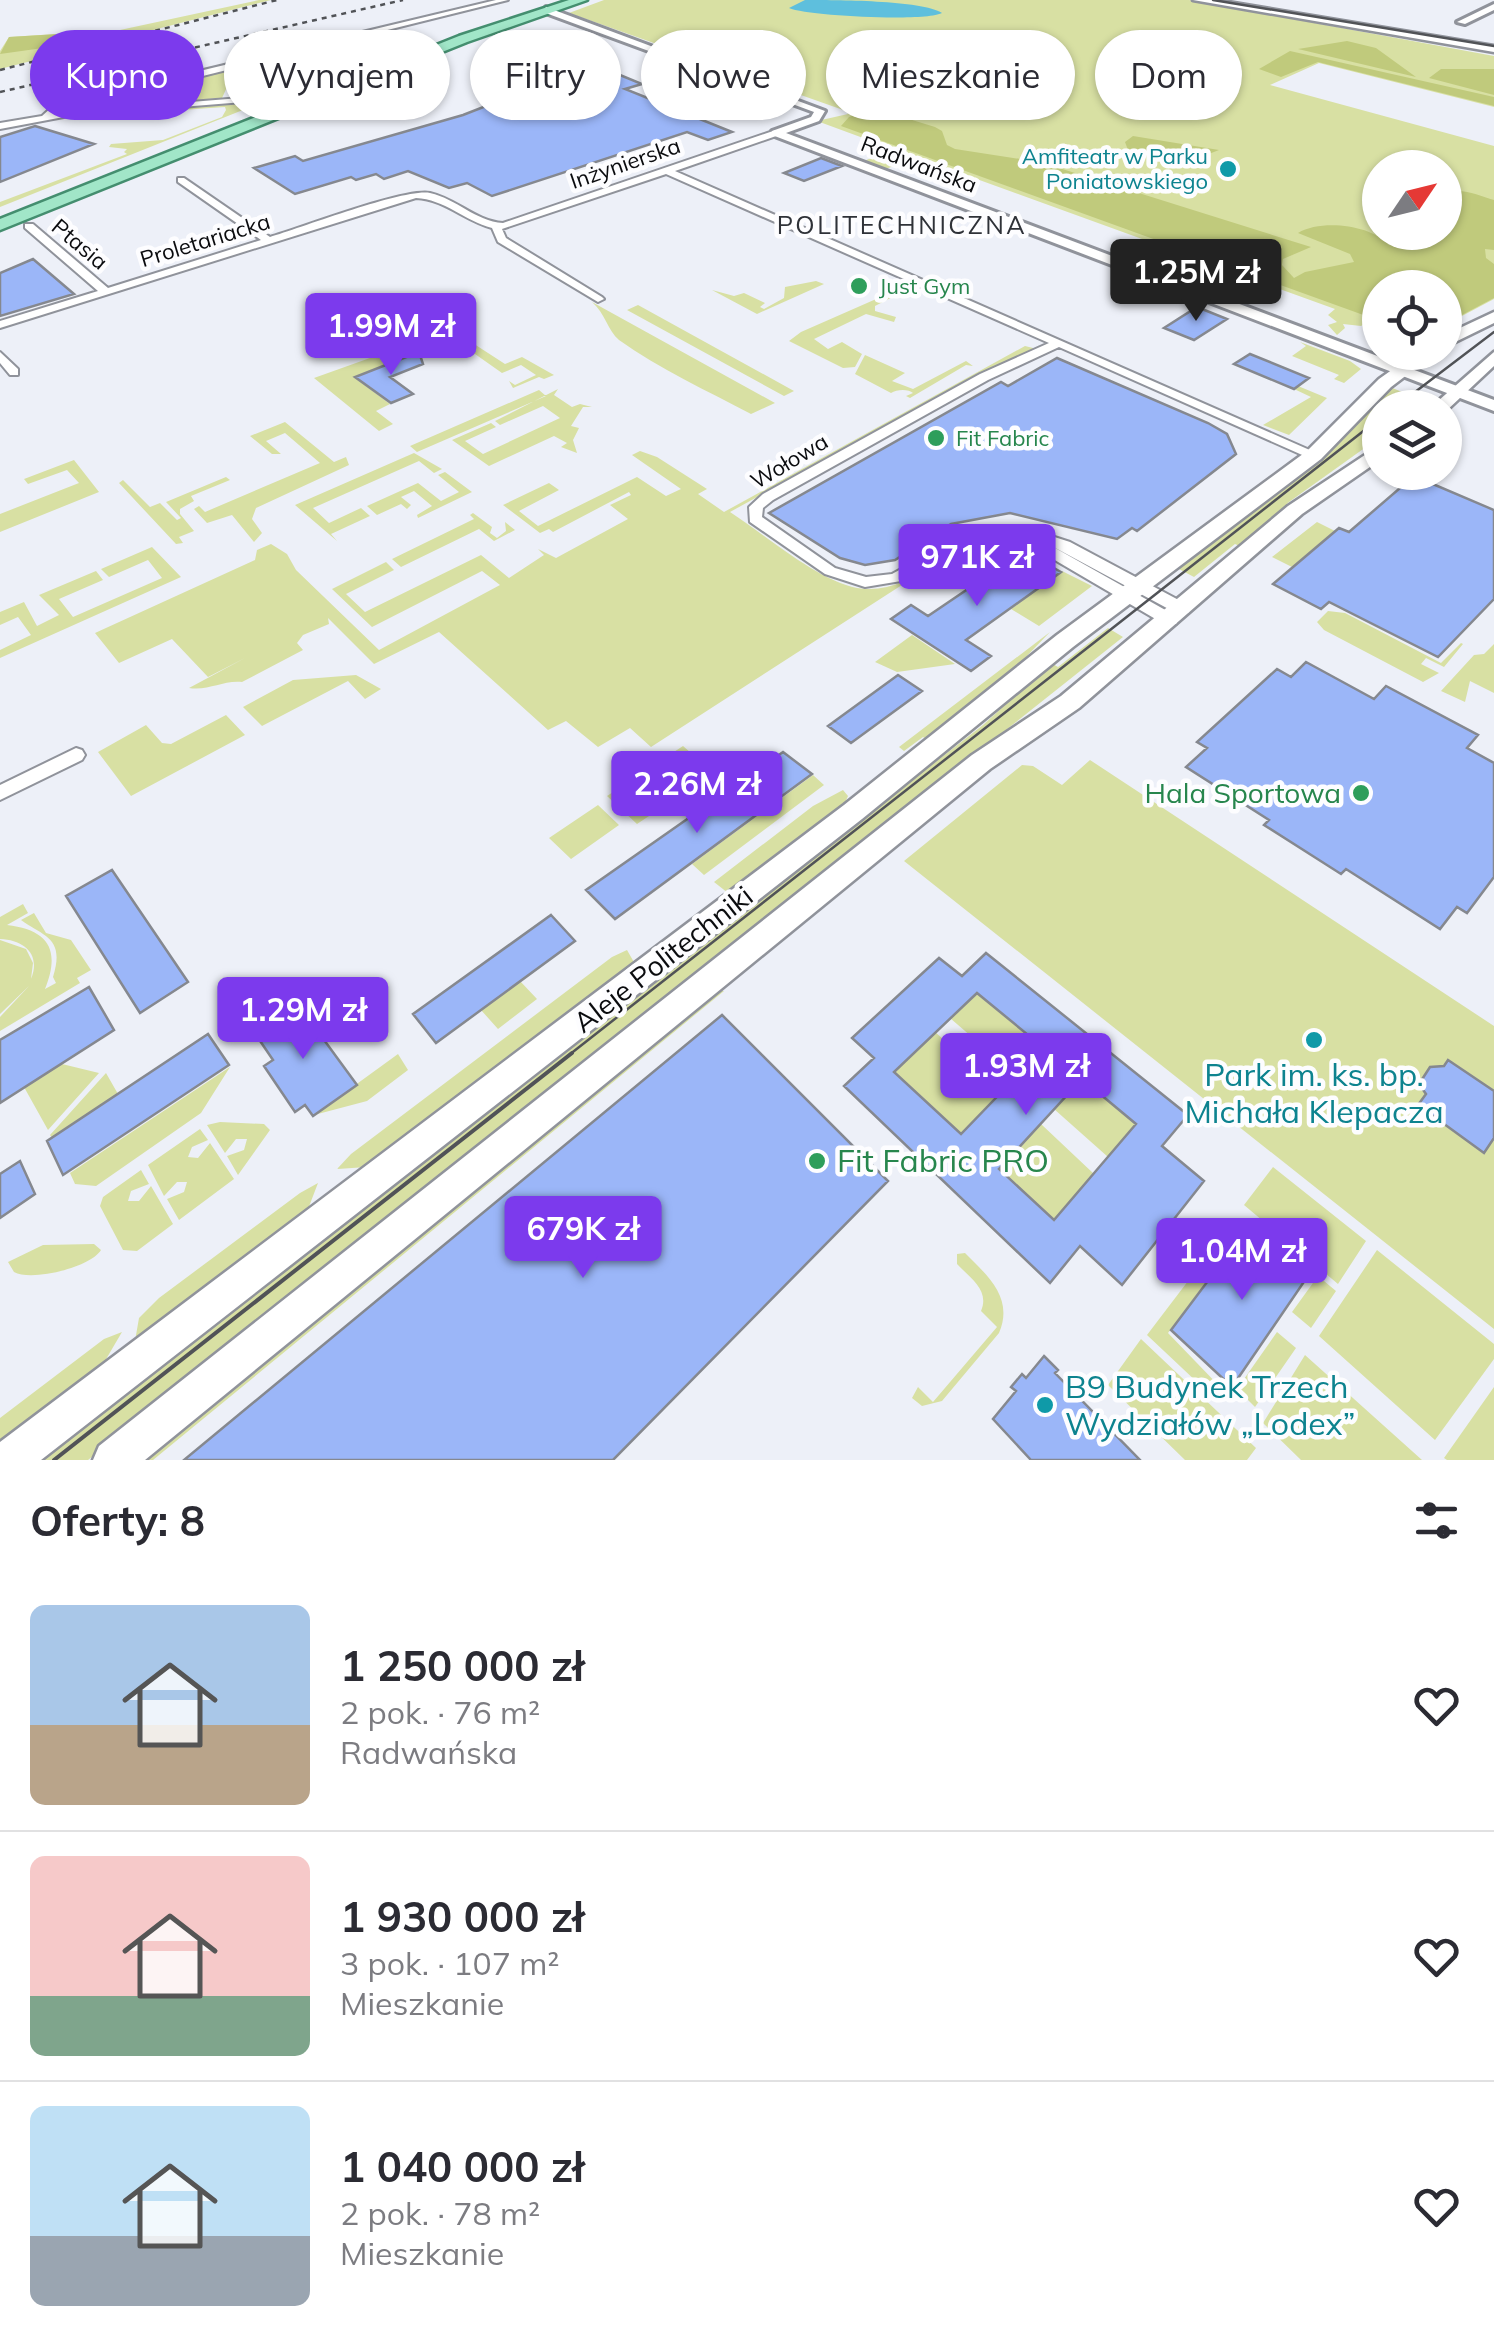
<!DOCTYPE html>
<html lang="pl">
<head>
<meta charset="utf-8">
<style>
  :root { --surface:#fff; --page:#f2f2f3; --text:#2b2b33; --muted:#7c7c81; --line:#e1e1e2; --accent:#7c3aed }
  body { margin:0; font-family:Mulish,sans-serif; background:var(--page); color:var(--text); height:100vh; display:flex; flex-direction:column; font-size:38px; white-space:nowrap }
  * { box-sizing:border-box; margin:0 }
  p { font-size:32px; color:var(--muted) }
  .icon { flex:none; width:55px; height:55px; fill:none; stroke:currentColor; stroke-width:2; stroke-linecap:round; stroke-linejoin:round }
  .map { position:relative; height:1460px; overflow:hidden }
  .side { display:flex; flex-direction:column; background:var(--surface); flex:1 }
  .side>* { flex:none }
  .banner { position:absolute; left:30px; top:30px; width:1435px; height:90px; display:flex; gap:20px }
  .needle { width:65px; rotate:55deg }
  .buttons { position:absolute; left:1362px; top:150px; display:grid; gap:20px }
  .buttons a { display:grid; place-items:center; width:100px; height:100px; border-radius:50%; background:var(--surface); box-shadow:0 2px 8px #0004; font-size:50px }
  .price { position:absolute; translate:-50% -85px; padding:0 22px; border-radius:10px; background:var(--accent); color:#fff; font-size:32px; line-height:65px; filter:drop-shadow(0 2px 5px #0008) }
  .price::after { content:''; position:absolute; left:50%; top:60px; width:30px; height:22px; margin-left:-15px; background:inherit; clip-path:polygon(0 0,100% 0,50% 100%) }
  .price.active { background:#222; color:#fff }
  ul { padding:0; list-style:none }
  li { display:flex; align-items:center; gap:30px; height:250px; padding:0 30px }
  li+li { border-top:2px solid var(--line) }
  li span { display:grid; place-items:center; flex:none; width:280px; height:200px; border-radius:15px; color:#555 }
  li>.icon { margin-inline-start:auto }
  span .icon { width:120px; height:120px; fill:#fffc; stroke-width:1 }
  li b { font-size:42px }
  h2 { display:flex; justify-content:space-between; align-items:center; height:120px; padding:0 30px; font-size:42px }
  .chip { padding:0 35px; border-radius:45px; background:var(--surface); box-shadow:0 2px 8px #0004; font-size:35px; line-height:90px }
  .chip.active { background:var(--accent); color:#fff }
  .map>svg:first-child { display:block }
</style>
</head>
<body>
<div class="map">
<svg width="1494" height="1460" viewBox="0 0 1494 1460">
  <rect width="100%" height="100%" fill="#edf0f8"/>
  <path fill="#d8e0a3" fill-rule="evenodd" d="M259,0H271L0,69V51L9,37L120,30Z
    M604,0H1189L1494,56V107L1319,63L1270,85L1494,146V299L1445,325V288H1380V326L1368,321L1361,326L1343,324L1345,328L1337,335L1328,325L1337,322L1328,315L1335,309L916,157L886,169L864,161L893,149L817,121L848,114L846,111L569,13ZM1380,168H1445V232H1380Z
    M300,52L297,84L304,83L306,75H333L292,92L263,95L268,83L228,85L222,98L59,110Z
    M246,103L258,104L0,207V202L127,154L124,152L127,149L109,147L111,144L163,140L222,117L226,110L225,107L124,114L127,113Z
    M816,281L824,284L757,314L787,330L712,290L734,296L744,293L765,303L760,307L764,309L784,298L785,287Z
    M908,285L902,288L906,290L875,306V311L896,317L894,322L866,314L814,339L828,349L842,342L862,354L855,367L843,368L789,341L801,332Z
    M592,302L775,403L751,414C708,391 659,369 619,340C608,331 605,313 592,302Z
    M638,305L794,391L784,396L627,310Z
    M451,329L505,364L522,357L554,375L544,379L539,377L513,388L509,381L515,385L536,375L521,365L502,373L475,354L467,357L472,352L446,340L354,377L390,404L376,411L393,424L379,431L314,378Z
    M1300,342L1350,361L1361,369L1344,383L1334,379L1339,375L1292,356L1306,346Z
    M1025,346L1037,349L979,375L730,512C764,534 818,581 857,588C927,599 965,510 1047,553L1039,559L1018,548L996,545L936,563L651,747L630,728L598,747L566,721L548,730L439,632L374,664L328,618L329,624L303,635L297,643L303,650L242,682C223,680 209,691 189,688L245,658L208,677L172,639L119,663L95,633L255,560L257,550L271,544L287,554L296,570L379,650L500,585L482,571L372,627L332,589L386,562L394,570L346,594L365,612L481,555L509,578L544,555L538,549L556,558L628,519L610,505L631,495L629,492L553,532L549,529L540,533L503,505L549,483L559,490L519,511L538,526L637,477L666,496L681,489L632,455L640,451L657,457L707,489L698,494L724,512Z
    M865,355L905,373L892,381L913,389L966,361L973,366L966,365L910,398L906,396L913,393C909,389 897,389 891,393L855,374Z
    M1298,386L1327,398L1289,435L1263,425L1311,397L1294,389Z
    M1390,387L1419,399L1407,407L1380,408V429L1375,433L1380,437L1289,502L1242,547L1235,544L1194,577L1179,569L1321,459Z
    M558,389L554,395L572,407L580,404L592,407H583L571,426L579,428L573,440L577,453L561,447L567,443L554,436L489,466L452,440L491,423L496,427L465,441L483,454L560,418L543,406L500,425L495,421Z
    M539,390L546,396L417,452L410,446Z
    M285,422L334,462L346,457L349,465L256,508L252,519L262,533L254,542L232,515L207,523L194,509L199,506L205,512L320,463L285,433L266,441L281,454H272L250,436Z
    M414,453L442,469L434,473L419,461L313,508L329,523L361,508L370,516L331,534L337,541L295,505Z
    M74,460L99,492L0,532V514L79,483L67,470L28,484L24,479Z
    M445,472L472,492L418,518L417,515L432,506L414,491L401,497L411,505L407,509L401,504L377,515L367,506L418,483L441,501L459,492L438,475Z
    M226,477L230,480L191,496L194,501L180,509V514L194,531L179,537L183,543L176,544L119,483L123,480L150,507L160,503L177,520L181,518L166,502Z
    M473,513L492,527L490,533L497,538L506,531L505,522L515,530L494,541L479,529L401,567L392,559L474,519L470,515Z
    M1317,522L1335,531L1292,567L1272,557Z
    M152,547L181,577L0,658V650L31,635L18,617L0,625V612L24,602L37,626L59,615L39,595L96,571L103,580L59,599L73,617L162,578L148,560L109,577L101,569Z
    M1062,571L1092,586L1039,626L1011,609Z
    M1328,611L1345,613L1441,663L1461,643L1463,644L1444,667L1426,658L1421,664L1439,673L1423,682L1324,630L1317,622Z
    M1108,628L1123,637L88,1460H36L983,725L1051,663L1058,667Z
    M1050,632L999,685L928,740L923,737L904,751L899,747Z
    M912,635L955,664L897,672L875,662Z
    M1494,644V693L1470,681L1465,702L1441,691L1474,655L1484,654Z
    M356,675L381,689L365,699L348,681L262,726L243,707L293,680Z
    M226,715L245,735L131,796L98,752L146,725L162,743L171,744Z
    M683,746L714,773L637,824L607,796Z
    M1090,760L1494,1026V1329L904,861L1022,765L1033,766L1062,785Z
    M813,775L824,785L704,875L692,864Z
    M843,790L848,796L844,805L728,893L714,882L813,806Z
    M598,805L619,825L571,859L549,838Z
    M23,904L28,913L7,925C48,930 61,949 45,989L56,983L53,977C65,938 45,937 21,920L34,913L46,933L71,940L91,970L77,978L80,983L0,1031V1017L29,986L0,1014V940L26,949L33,963L31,979C41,955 25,940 0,939V917Z
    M627,950L635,964L367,1167L337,1169L351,1154L612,957Z
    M520,981L537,999L498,1029L481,1010Z
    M718,991H724L153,1460H141Z
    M977,993L1044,1048L1017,1076L950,1018Z
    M935,1032L1003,1091L961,1134L894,1072Z
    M398,1054L408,1070L367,1101L314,1115Z
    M62,1064L99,1073L48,1130L24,1087Z
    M230,1067L201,1113L96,1186L75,1184L70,1173Z
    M106,1073L118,1094L52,1138L50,1135Z
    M1082,1079L1136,1124L1108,1157L1054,1109Z
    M220,1122L264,1124L270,1130L238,1175L227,1156L244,1150L247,1139H236L225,1153L207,1125Z
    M1041,1124L1094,1174L1054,1220L999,1169Z
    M200,1129L208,1140L192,1147L188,1157L198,1158L210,1143L234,1179L179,1220L167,1199L184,1192L187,1182H177L164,1196L148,1165Z
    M1273,1167L1366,1241L1338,1284L1244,1205Z
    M141,1170L149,1184L131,1191L128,1201H139L151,1186L173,1224L137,1251L123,1250L100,1206L103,1197Z
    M318,1183L305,1217L135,1341L139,1318L159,1298L300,1193Z
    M94,1244L101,1250C91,1267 32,1282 14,1272L8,1262L43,1245Z
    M1377,1250L1494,1344V1359L1435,1440L1319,1336Z
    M965,1253C988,1276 1014,1298 999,1333L942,1401L922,1406L912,1398L918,1387L933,1402L997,1327L981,1311C990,1290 970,1278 957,1264V1254Z
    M1201,1264L1212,1274L1168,1333L1223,1390L1216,1400L1147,1335Z
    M1318,1276L1336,1291L1311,1328L1292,1312Z
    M122,1332L102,1366L0,1443V1418L104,1339Z
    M1277,1332L1296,1348L1255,1407L1237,1389Z
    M1141,1339L1256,1448L1247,1460H1185L1108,1385Z
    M1305,1355L1422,1460H1301L1263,1423Z
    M1494,1387V1460H1447L1444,1458Z"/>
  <path fill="#c0ca7c" d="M107,31L86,42L0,54L9,37Z
    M1347,41L1376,48L1416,77L1298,49Z
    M1290,51L1494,97V106L1318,62L1281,77L1259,69Z
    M1441,69H1494V95L1429,78Z
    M873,108L935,127L942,131L947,145L955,149L1040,162L1311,247L1283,259L1282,265L1294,278L1305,272L1354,262L1350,254L1298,233C1322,219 1371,225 1389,245L1404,246L1411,236L1407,233L1445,232L1447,193C1462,187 1479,196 1494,200V250L1485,249L1486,258L1494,264V298L1445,324V288H1380V321L841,126L849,117Z
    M1133,136L1219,150L1196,159L1128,150L1125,142Z"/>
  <path fill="#5ebfdd" d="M805,0C834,0 922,0 942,13C925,22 807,16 789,8Z"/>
  <path fill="#9bb6f8" stroke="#85888f" stroke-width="2.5" fill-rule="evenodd" d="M603,68L642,84L625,89L732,132L708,140L687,132L492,196L467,183L449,188L408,171L384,179L376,174L356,180L351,177L295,194L254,168L295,156L303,161L463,115L522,92L560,88Z
    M35,126L94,144L0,182V137Z
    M821,158L842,166L804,181L784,173Z
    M33,259L74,294L0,316V273Z
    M1197,307L1227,319L1194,340L1164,328Z
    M419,352L423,364L390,377L413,394L391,403L355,377Z
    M1250,354L1309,378L1294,389L1234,364Z
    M1057,358L1208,423L1227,434L1236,454L1137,531L1132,528L1117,539L1010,513L951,524L895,560L865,565L840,558L769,513L1001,382L1008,386Z
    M1414,476L1494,510V599L1438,657L1329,602L1321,609L1273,584L1339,528L1349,532Z
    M1024,551L1061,572L966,640L991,656L971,671L891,619L911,605L928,616Z
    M1306,662L1374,699L1386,686L1478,735L1467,748L1494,763V877L1467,913L1457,907L1440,929L1346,869L1341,874L1264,825L1269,820L1186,767L1207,748L1197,742L1277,669L1291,677Z
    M898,675L922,691L851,743L828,726Z
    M783,752L812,774L615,919L586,890Z
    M112,870L188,982L140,1013L66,896Z
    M551,915L575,941L436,1043L413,1014Z
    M986,953L1188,1115L1162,1146L1204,1181L1122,1285L1080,1246L1050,1283L844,1086L874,1058L852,1038L939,958L962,976ZM977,993L1044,1048L961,1134L894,1072ZM1082,1079L1136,1124L1054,1220L999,1169Z
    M89,987L114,1030L0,1103V1040Z
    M297,1003L357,1085L313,1116L305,1105L295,1112L264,1066L273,1060L254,1032Z
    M722,1015L888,1181L613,1460H184Z
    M208,1034L229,1065L63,1175L47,1141Z
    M1448,1060L1494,1091V1138L1484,1153L1418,1105L1426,1094L1419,1084L1430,1067L1444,1066Z
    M20,1161L35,1194L0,1218V1174Z
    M1253,1221L1312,1270L1232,1387L1171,1330Z
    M1044,1356L1058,1370L1055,1373L1140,1460H1031L993,1419L1016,1391L1011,1387L1022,1374L1026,1378Z"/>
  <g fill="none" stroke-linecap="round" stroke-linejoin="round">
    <g stroke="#90939b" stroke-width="4">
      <path id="minor" d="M496,0H508L311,49L303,85L296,83L303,51L54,113L304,93L307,97L69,116L0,129V123L42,116L53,106Z
        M776,130L779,135L675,171L1321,455L1319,458H1309L1059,347L988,380L773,500L763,508L762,517L835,568L866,577L892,574L934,551L984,533H1042L1070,542L1188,605L1190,609L1188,613H1176L1048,544L1176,616L1178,620L1176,624H1164L1024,542H986L944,557L901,581L865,587L825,574L750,522L749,507L763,494L980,374L1049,343L666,174L502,229L506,238L602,297L604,299L598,302L498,242L492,228C465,221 444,199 416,198L0,328V321L98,291L25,228V224H33L108,288L261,240L178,182V178H184L270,237C301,228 405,188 430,193C457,199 475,221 503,223Z
        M0,352L18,369V375H10L0,363Z
        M76,748L82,750L85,755L82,760L0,800V785Z"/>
    </g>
    <g stroke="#90939b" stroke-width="6">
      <path id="tertiary" d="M1494,4V10L1465,24L1457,22Z
        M546,7L825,111L819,121L786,133L1494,400V411L772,135V131L811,117L814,112L543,12Z"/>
    </g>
    <g stroke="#90939b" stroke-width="5">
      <path id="secondary" d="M1193,0H1216L1494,46V52Z
        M1494,312V323L1445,347V335Z
        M1417,352H1437L1391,387L1321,459L1073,647L862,819L41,1460H0V1442L844,805L1057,635L1307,451L1379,379Z
        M1494,352V366L1445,412V408H1430Z
        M1380,445V460L1302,514L1079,708L990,769L145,1460H93L99,1446L972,755L1061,696L1288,506Z"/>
    </g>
    <g stroke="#448e6f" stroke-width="5">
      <path id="primary" d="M569,0H587L467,42L0,230V219L459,36Z"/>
    </g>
    <use href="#minor" fill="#fff" fill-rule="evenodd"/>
    <use href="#tertiary" fill="#fff" fill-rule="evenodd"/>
    <use href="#secondary" fill="#fff" fill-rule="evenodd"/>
    <use href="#primary" fill="#a1e6c8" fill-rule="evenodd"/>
    <path stroke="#515357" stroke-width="2.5" d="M1213,0L1494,46
      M1394,408L1494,332
      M569,1055L1380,418"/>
    <path stroke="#515357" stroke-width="4" d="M54,1460L572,1053"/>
    <path stroke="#515357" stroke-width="2.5" stroke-dasharray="5 5" stroke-linecap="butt" d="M0,70L277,0
      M0,92L403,0"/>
  </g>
  <g fill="#0f9aa8" stroke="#fdfdff" stroke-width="4">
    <circle cx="1228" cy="169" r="10"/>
    <circle cx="1314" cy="1040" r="10"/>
    <circle cx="1045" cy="1405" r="10"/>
  </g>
  <g fill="#2e9e5b" stroke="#fdfdff" stroke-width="4">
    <circle cx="859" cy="286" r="10"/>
    <circle cx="936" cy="438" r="10"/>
    <circle cx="1361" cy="793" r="10"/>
    <circle cx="817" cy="1161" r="10"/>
  </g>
  <g text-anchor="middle" stroke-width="9" stroke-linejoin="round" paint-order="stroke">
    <g font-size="22" fill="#0d838f" stroke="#fdfdff" text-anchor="end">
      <text x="1208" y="164">Amfiteatr w Parku<tspan x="1208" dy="25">Poniatowskiego</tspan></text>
    </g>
    <g font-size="22" fill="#0a0b0e" stroke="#fdfdff">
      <text transform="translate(625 163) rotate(-19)" y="8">Inżynierska</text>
      <text transform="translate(919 164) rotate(21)" y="8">Radwańska</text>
      <text transform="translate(205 240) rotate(-17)" y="8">Proletariacka</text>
      <text transform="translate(80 244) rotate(40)" y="8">Ptasia</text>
      <text transform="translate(789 461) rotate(-31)" y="8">Wołowa</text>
    </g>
    <g font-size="22" fill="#27864d" stroke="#fdfdff" text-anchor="start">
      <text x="879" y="294">Just Gym</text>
      <text x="956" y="446">Fit Fabric</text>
    </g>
    <g font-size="25" letter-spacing="2.5" fill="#2f3238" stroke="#fdfdff">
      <text x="902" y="234">POLITECHNICZNA</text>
    </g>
    <g font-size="28" fill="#27864d" stroke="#fdfdff" text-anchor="end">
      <text x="1341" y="803">Hala Sportowa</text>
    </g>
    <g font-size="28" fill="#0a0b0e" stroke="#fdfdff">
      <text transform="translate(663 959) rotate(-38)" y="10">Aleje Politechniki</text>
    </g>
    <g font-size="32" fill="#0d838f" stroke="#fdfdff">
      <text x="1314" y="1086">Park im. ks. bp.<tspan x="1314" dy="37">Michała Klepacza</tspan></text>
      <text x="1065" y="1398" text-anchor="start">B9 Budynek Trzech<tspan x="1065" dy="37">Wydziałów „Lodex”</tspan></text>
    </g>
    <g font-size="32" fill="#27864d" stroke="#fdfdff" text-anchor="start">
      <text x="837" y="1172">Fit Fabric PRO</text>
    </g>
  </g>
</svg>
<div class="buttons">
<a><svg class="needle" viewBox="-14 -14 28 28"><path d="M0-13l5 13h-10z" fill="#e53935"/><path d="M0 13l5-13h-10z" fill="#7c7c81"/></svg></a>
<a><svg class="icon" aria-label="locate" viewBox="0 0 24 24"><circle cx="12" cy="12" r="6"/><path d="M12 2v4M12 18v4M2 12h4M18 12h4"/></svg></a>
<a><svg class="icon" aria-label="layers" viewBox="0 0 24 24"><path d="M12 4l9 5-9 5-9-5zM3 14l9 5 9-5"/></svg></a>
</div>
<b class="price active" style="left:1196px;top:324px">1.25M zł</b>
<b class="price" style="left:391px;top:378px">1.99M zł</b>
<b class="price" style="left:977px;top:609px">971K zł</b>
<b class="price" style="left:697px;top:836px">2.26M zł</b>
<b class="price" style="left:303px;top:1062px">1.29M zł</b>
<b class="price" style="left:1026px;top:1118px">1.93M zł</b>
<b class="price" style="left:583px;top:1281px">679K zł</b>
<b class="price" style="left:1242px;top:1303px">1.04M zł</b>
<div class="banner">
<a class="chip active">Kupno</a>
<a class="chip">Wynajem</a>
<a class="chip">Filtry</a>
<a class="chip">Nowe</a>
<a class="chip">Mieszkanie</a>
<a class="chip">Dom</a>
</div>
</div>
<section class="side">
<h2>Oferty: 8<svg class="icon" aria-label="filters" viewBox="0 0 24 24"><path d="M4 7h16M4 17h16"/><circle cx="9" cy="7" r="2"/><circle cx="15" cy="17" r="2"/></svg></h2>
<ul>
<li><span style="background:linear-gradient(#a9c7e8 60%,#b9a48a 0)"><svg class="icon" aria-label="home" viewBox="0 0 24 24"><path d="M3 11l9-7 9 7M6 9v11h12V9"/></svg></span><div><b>1 250 000 zł</b><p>2 pok. · 76 m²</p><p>Radwańska</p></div><svg class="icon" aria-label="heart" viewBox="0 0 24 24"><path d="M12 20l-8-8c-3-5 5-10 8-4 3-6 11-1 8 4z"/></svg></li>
<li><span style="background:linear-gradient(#f6c9c9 70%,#7fa58c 0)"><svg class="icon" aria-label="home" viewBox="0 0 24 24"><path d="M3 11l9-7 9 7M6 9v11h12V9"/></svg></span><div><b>1 930 000 zł</b><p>3 pok. · 107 m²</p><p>Mieszkanie</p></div><svg class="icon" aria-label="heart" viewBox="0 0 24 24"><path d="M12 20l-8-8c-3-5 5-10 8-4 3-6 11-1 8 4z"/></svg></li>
<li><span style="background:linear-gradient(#bfe0f5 65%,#9aa5b1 0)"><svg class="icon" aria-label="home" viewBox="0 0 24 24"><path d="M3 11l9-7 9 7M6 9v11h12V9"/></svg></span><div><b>1 040 000 zł</b><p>2 pok. · 78 m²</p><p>Mieszkanie</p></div><svg class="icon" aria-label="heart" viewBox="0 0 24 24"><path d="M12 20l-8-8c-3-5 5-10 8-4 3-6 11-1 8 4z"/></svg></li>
</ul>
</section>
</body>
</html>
